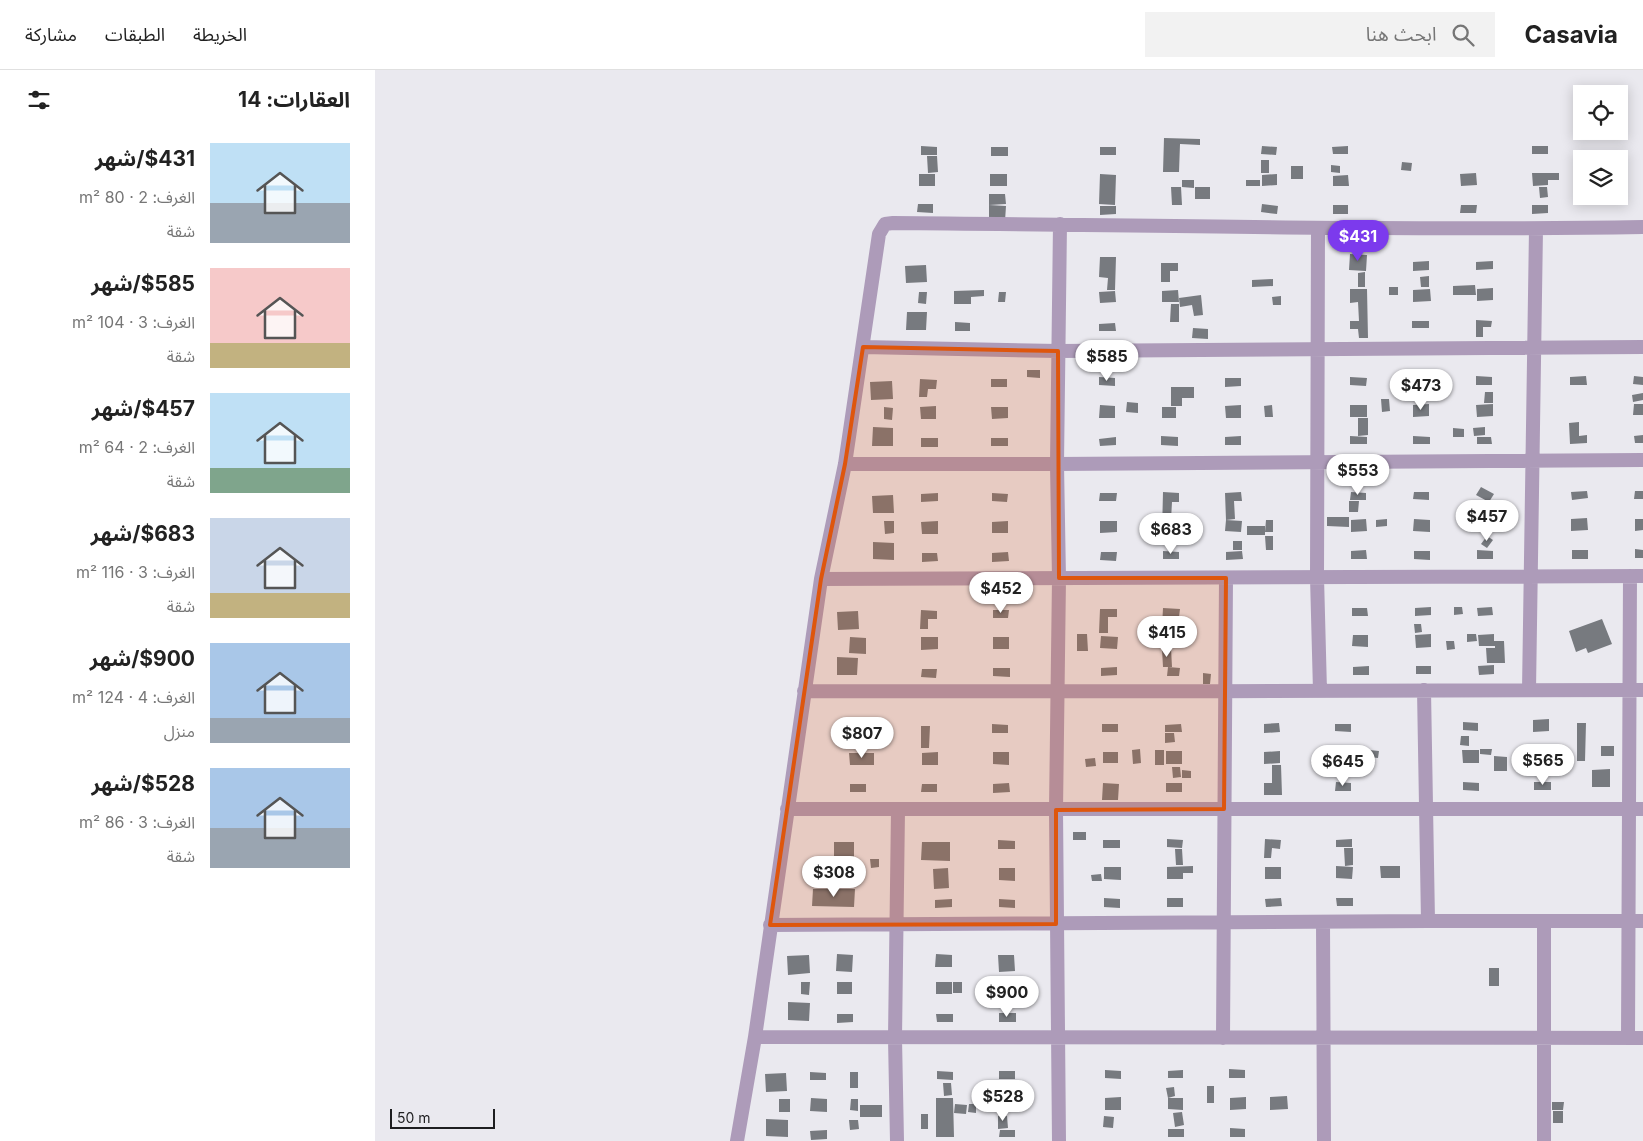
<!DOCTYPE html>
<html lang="ar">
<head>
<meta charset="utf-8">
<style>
  :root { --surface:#fff; --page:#f2f2f2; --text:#222; --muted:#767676; --line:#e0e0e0; --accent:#7c3aed }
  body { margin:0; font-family:Inter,"Noto Sans Arabic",sans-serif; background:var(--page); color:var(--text); direction:rtl; height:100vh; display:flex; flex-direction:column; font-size:19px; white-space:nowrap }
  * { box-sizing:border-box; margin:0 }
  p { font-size:16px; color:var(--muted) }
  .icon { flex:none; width:28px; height:28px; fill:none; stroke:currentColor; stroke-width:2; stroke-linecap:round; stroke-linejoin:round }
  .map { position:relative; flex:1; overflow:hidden; direction:ltr }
  .details { display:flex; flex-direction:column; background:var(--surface); width:375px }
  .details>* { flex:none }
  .buttons { position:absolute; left:1198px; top:15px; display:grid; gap:10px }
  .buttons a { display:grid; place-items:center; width:55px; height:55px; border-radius:0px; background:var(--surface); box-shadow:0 2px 12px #0003; font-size:25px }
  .scale { position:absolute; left:15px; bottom:12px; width:105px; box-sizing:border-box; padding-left:5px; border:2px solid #1e1e20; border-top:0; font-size:14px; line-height:18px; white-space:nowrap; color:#1e1e20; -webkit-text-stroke:4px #eae9ef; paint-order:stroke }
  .price { position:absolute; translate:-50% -42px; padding:0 11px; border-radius:18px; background:#fff; color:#222; font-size:16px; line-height:32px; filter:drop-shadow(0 1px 2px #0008) }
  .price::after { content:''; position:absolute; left:50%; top:30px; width:15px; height:11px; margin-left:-8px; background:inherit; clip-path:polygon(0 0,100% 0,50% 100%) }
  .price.current { background:var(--accent); color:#fff }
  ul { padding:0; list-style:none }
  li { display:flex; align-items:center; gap:15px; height:125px; padding:0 25px }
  li span { display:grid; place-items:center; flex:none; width:140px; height:100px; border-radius:0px; color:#555 }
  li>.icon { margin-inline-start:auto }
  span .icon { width:60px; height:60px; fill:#fffc; stroke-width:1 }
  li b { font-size:21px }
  h2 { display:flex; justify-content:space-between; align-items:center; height:60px; padding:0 25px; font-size:21px }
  header { display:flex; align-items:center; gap:30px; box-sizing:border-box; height:70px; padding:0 25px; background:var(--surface); border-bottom:1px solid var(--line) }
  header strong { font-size:24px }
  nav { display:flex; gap:28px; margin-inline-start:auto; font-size:18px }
  .search { width:350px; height:45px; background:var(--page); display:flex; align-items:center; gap:12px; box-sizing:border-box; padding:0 18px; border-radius:0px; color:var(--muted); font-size:19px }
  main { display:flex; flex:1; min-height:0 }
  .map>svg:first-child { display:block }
</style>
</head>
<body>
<header>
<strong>Casavia</strong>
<div class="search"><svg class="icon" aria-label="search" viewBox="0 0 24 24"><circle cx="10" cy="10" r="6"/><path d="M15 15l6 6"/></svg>ابحث هنا</div>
<nav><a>الخريطة</a><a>الطبقات</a><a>مشاركة</a></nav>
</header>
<main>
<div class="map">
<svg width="1268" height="1071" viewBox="0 0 1268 1071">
  <rect width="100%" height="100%" fill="#eae9ef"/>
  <path fill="#777a7f" d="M789,68L825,69V75L805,74L804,102H788Z
    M546,76L562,77V85H546Z
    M887,76L902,77L901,85L886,84Z
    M973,76V84H958L957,77Z
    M1157,76H1173V84H1157Z
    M616,77H633V86H616Z
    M725,77H741V85H725Z
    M552,86H562L563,102L553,103Z
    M886,90H894V103H886Z
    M1027,92L1037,93L1036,101L1026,100Z
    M956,95L965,96V103L956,102Z
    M916,96H928V109H916Z
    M1101,103L1102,115L1086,116L1085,104Z
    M1157,103H1184V110H1173V115L1158,116Z
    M544,104H560V116H544Z
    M615,104H632V116H615Z
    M725,104L741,105L740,135L724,134Z
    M902,104V115L887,116V105Z
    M973,105L974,116H958V106Z
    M807,110H819V118L807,117Z
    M871,110H885V116H871Z
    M796,117H806L807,135H797Z
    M820,117H835V129H820Z
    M1164,117H1172L1173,127L1165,128Z
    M614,124H630L631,134L614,135Z
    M543,134H558V143L542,142Z
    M887,134L903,136L902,144L886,142Z
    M614,135L631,136L630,151L614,150Z
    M958,135H973V144H958Z
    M1086,135H1102L1101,143H1085Z
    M1157,135H1173V143L1157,144Z
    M725,136H741V144L725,145Z
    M975,184L992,185L991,201L974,200Z
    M725,187H741L740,220H732L733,208L724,207Z
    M1054,191V200L1038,201V192Z
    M1118,191V199L1101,200V192Z
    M786,193H803V201H795V212H786Z
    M551,195L552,212L531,213L530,196Z
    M990,202V217H983V203Z
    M1054,206V217H1046L1045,207Z
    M898,209V216L877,217V210Z
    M1100,215L1101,225H1078V216Z
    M1014,217H1023V225H1014Z
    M1118,218V230L1102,231V219Z
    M975,219H992L993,268H984L983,259H975V251H984L983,232L975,233Z
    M1055,219L1056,231L1038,232V220Z
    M609,220V226L596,227V234H579V221Z
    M803,220L804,232H787V221Z
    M740,221L741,232L725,233L724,222Z
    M544,222H552L551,234L543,233Z
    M624,222H631L630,232H623Z
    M826,225L828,245L819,246L817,235L805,237L804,228Z
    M906,226V235H898L897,227Z
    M796,234H804V252H795Z
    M532,242H552L551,260H531Z
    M1101,250L1117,251L1116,257H1108V267H1101Z
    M1037,251H1054V258H1037Z
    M580,252L595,253V261H580Z
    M740,253L741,261H724V254Z
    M818,258L833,259V269L817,268Z
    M652,300H665V308L652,307Z
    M1101,306L1117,307V315H1101Z
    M1211,306L1212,315H1195V307Z
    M1259,306L1268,307V315L1258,314Z
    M724,307L740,308V316L724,315Z
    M975,307L992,308L991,316L975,315Z
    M1038,307H1054V316L1038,315Z
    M850,308H866V316L850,317Z
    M545,309L562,310L561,319H553L552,327H544Z
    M616,309H632V317H616Z
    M517,311L518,329L496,330L495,312Z
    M796,317H819V328H807V336H796Z
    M1110,322H1118V333H1109Z
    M1268,323V330L1258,332L1257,325Z
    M1006,329H1014L1015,341L1007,342Z
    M752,332L763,333V343L751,342Z
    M1054,334V346L1038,347V335Z
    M1118,334V346L1102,347L1101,335Z
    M1259,334H1268V345H1258Z
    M725,335L740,336V348H724Z
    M866,335V348H851L850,336Z
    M897,335L898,347H890L889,336Z
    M975,335H992V347H975Z
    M561,336V349H546L545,337Z
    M509,337L518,338L517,350L509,349Z
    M616,337H633V348L617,349Z
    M787,337H801V348H787Z
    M983,348H993V365L983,366Z
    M1204,352V366L1212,365V373L1195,374L1194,353Z
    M498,357L518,358V376H497Z
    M1110,357V365L1099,366L1098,358Z
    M1078,358L1089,359V367H1078Z
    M1268,365V373H1260L1259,366Z
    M786,366L803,367V376L786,375Z
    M866,366V375H850V367Z
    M975,366L992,367V374H975Z
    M1038,366L1055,367V374H1038Z
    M741,367V375L725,376L724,369Z
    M1102,367H1116L1117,374H1102Z
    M546,368H563V377H546Z
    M616,368H633V376H616Z
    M1106,417L1119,424L1114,432L1101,425Z
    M1212,421L1213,428L1197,430L1196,422Z
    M1260,421H1268V429H1259Z
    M788,422L804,423V432H797L796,450H804V463L787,462Z
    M866,422L867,431H859L860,449L851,450L850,423Z
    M976,422L991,423V430H975Z
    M1039,422H1054V430L1038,429Z
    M563,423V431L546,432V424Z
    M617,423L633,424L632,432L617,431Z
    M725,423H742L741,431H724Z
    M518,425L519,443H498L497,426Z
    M974,431H984L983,442H974Z
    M1139,446L1140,455L1119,456L1118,448Z
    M952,447H974V457L952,456Z
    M1212,448L1213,460L1196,461V449Z
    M991,449L992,461L976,462V450Z
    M1012,449V456L1001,457V450Z
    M1039,449L1055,450V462L1038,461Z
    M1102,449H1118V461L1103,462Z
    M1260,449H1268V460L1260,461Z
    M851,450L867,451L866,462L850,461Z
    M891,450H898V462H890Z
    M509,451H519V463L510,464Z
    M563,451V464H547L546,452Z
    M633,451V463H617V452Z
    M725,451H742V462L725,463Z
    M872,456H890V465H872Z
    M890,466H898V480H891Z
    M1112,466L1118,470L1112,478L1106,474Z
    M858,471H867V480H858Z
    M498,472L519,473V490L498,489Z
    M1260,479L1268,480V488H1260Z
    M991,480L992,489H976V481Z
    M1102,480L1118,481V489H1102Z
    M1197,480H1213V489H1197Z
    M788,481L804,482V489H788Z
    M867,481L868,489L851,490V482Z
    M1039,481H1055V490L1039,489Z
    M633,482L634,491L617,492V483Z
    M726,482H742L741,491L725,490Z
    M547,483H562L563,491L547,492Z
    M1056,537V545L1040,546V538Z
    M1079,537H1087L1088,544L1079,545Z
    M1117,537L1118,545L1103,546L1102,538Z
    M788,538L805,539L804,547H795V558L787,557Z
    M977,538H992L993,546H977Z
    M725,539H742V547H733V563H724Z
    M546,540L562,541V549H553V559H545Z
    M618,540H634L633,548H618Z
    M483,541L484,559L463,560L462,542Z
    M1227,549L1237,574L1213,583L1211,578L1201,582L1194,561Z
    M1039,554H1046L1047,562L1040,563Z
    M702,564H712L713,581H702Z
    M1056,564V577L1041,578L1040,565Z
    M1092,564H1101L1102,571L1092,572Z
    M1119,564V571H1129L1130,593H1112L1111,578H1120V576H1104L1103,565Z
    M804,565L805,577H788V566Z
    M978,565H993V577L977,576Z
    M726,566L743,567L742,579L725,578Z
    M475,567L491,568V584L474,583Z
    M546,567H563V579L546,580Z
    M618,567H634V579H618Z
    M1071,571H1079L1080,579L1072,580Z
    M796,578L797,597H788L787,579Z
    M462,587L483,588L482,605H462Z
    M1119,595V604L1104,605L1103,596Z
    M994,596V605H978V597Z
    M1041,596H1056V604H1041Z
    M742,597V605L726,606V598Z
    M793,597L805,598L804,606H792Z
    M618,598H635V607L618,606Z
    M547,599H562L561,608L546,607Z
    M828,603L836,604L835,614H828Z
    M1174,649V661L1158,662V650Z
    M1088,652L1103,653V661L1088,660Z
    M904,653L905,662L889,663V654Z
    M1202,653H1211L1210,691H1202Z
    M617,654L633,655V663H617Z
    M727,654H743V662H727Z
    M806,654L807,662H790V655Z
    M960,654H976V662L960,661Z
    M546,656H555L554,678H546Z
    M462,657H482L483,674L462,675Z
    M790,663H799L800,672L790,673Z
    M1086,666H1094V676L1085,675Z
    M1226,676H1239V686H1226Z
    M765,679L766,693L758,694L757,680Z
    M1105,679H1117L1116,685L1105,684Z
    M1159,679L1176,680L1175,693L1158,692Z
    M780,680H789V695H780Z
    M994,680L1004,681L1003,688L994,687Z
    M1087,680H1104V693H1088Z
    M791,681H807V694H791Z
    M905,681V693L889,694V682Z
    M975,681V692H960V682Z
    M563,682V695H547V683Z
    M618,682H634V695L618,694Z
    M728,682H743V693H728Z
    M474,683H499V695H475Z
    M1119,686L1132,687V701H1119Z
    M720,688L721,696L711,697L710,689Z
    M897,695H906L907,725H889V713H897Z
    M797,697H805L806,707L798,708Z
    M1235,699V717H1217V700Z
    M807,700L816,701V708H807Z
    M961,712L976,713V721H960Z
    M1088,712L1104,713V721L1088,720Z
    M1159,712H1176V720H1159Z
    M634,713L635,722L618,723V714Z
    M728,713L744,714L743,730H727Z
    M791,713H807V722H791Z
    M475,714H491V722H475Z
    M547,714H562V722H546Z
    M698,762H711V770H698Z
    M792,769L808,770L807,778L792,777Z
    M890,769L906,770L905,779L897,778L896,788H889Z
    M977,769V777H961V770Z
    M623,770L640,771V779H623Z
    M728,770H745V778H728Z
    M459,772H479V790H459Z
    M547,772H575V791L546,790Z
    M969,778H978V795L970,796Z
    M800,779H807L808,795H801Z
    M495,789H504V797L496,798Z
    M818,796V803H808V809H792V797Z
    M961,796L978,797L977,809L961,808Z
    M1005,796H1025V808H1006Z
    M729,797H746V810L729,809Z
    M890,797H906V809H890Z
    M450,798L466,799V811H450Z
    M573,798L574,818L559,819L558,799Z
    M624,798H640V811L624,810Z
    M726,804L727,811H717L716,805Z
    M438,819H480L479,837L437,836Z
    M729,828L745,829V838L729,837Z
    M792,828H808V837H792Z
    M906,828L907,836L891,837L890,829Z
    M961,828H978V836H962Z
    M577,829V837L560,838V830Z
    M624,829L640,830V838L624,837Z
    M462,884L478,885L477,902L461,901Z
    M561,884L577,885V897H560Z
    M434,885L435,903L413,905L412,886Z
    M623,885H639L640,901L624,902Z
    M1114,898H1124V916H1114Z
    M426,912H435L434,925L426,924Z
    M462,912H477V924H462Z
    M561,912H577V924H561Z
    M578,912H587V923H578Z
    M624,912H641V924H625Z
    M413,932L435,933L434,951L413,950Z
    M624,943H641V952H624Z
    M462,944H478V952L462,953Z
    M561,944H578V952H562Z
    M854,999L870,1000V1008H854Z
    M730,1000L746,1001V1009L730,1008Z
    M808,1000V1008H793V1001Z
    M562,1001L578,1002V1010L562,1009Z
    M624,1001H640V1009H624Z
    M435,1002L451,1003V1010H435Z
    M475,1002H483V1018H475Z
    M411,1003L412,1021L391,1022L390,1004Z
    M568,1013H576L577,1025L569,1026Z
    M832,1016H839V1033H832Z
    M799,1017L800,1026L793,1028L791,1018Z
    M651,1025L653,1034L643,1035L641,1026Z
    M912,1026L913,1039L895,1040V1027Z
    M641,1027V1040L625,1041V1028Z
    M746,1027V1040H730V1028Z
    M871,1027V1039L855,1040V1028Z
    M436,1028L452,1029V1042L435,1041Z
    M561,1028H578L579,1067H561Z
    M793,1028H808V1040L793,1039Z
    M404,1029H415V1042H404Z
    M476,1029H483V1041L475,1040Z
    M1177,1032H1189L1188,1040H1177Z
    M580,1034L592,1035L591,1044L579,1043Z
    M594,1034H601V1043L593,1042Z
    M485,1035H507V1047H485Z
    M1178,1041H1188V1053H1178Z
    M807,1042L809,1055L800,1057L798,1043Z
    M546,1044H553V1059H546Z
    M623,1046H632L633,1058L623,1059Z
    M729,1046L739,1047L738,1058L728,1057Z
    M391,1049L413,1050V1067L391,1066Z
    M474,1050H483L484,1059L475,1060Z
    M855,1058L870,1059V1067H855Z
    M793,1059H809V1067H793Z
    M452,1060V1069L436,1070L435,1061Z
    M625,1060H640V1067H624Z"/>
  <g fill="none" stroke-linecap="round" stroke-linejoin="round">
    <path stroke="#ad9bb9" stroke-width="14" d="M943,158L942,507L945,621
      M488,277L683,281L1268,277
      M470,394H682L1268,390
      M446,509L1268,506
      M1049,620L1053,851
      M1154,620L1161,159
      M429,621C709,623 988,620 1268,620
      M412,739H1268
      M1169,851V1071
      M948,852L949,1071
      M395,855L1053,851H1268
      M380,967L1268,968
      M848,968L851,508
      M1253,968L1255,506
      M362,1071L380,967L446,509L470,394L504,164L510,154L518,153C768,155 1018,161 1268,157
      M522,1071L520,968L523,740
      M684,1071L681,740L684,508L682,394L685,154"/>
  </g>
  <path fill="#de560d" fill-opacity="0.2" stroke="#de560d" stroke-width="4" stroke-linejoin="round" d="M488,277L683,281L684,508H851L849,739L681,740V854L395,855L446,509L470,394Z"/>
</svg>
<div class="buttons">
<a><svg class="icon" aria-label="locate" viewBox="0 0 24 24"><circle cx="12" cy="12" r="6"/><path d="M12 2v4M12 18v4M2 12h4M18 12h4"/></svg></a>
<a><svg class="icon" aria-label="layers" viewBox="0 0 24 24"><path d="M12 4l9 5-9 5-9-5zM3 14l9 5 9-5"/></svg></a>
</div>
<div class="scale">50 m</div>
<b class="price current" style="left:983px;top:192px">$431</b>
<b class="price" style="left:732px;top:312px">$585</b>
<b class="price" style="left:1046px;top:341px">$473</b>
<b class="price" style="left:983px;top:426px">$553</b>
<b class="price" style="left:1112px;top:472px">$457</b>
<b class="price" style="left:796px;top:485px">$683</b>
<b class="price" style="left:626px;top:544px">$452</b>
<b class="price" style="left:792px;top:588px">$415</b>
<b class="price" style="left:487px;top:689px">$807</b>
<b class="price" style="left:1168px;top:716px">$565</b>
<b class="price" style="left:968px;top:717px">$645</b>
<b class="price" style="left:459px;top:828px">$308</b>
<b class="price" style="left:632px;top:948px">$900</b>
<b class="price" style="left:628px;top:1052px">$528</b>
</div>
<section class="details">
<h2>العقارات: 14<svg class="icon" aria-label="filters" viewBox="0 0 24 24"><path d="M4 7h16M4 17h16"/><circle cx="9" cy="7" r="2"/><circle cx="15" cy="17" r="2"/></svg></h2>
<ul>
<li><span style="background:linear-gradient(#bfe0f5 60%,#9aa5b1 0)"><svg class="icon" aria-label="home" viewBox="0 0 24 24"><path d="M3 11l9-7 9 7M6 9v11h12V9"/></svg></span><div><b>$431/شهر</b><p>الغرف: 2 · 80 m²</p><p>شقة</p></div></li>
<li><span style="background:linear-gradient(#f6c9c9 75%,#c2b280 0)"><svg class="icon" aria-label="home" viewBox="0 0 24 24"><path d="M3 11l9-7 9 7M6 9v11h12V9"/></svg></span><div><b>$585/شهر</b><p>الغرف: 3 · 104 m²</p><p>شقة</p></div></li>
<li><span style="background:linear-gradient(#bfe0f5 75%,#7fa58c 0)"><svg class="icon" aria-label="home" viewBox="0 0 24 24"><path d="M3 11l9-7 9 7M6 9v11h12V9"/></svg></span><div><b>$457/شهر</b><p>الغرف: 2 · 64 m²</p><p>شقة</p></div></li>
<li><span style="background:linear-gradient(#c9d6e8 75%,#c2b280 0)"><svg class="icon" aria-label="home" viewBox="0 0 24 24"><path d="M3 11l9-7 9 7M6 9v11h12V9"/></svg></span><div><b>$683/شهر</b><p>الغرف: 3 · 116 m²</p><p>شقة</p></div></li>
<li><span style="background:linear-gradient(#a9c7e8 75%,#9aa5b1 0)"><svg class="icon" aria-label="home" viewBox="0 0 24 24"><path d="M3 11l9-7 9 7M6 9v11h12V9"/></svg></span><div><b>$900/شهر</b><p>الغرف: 4 · 124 m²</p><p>منزل</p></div></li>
<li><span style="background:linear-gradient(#a9c7e8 60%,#9aa5b1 0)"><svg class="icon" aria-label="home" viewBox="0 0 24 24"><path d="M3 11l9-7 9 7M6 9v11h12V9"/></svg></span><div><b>$528/شهر</b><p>الغرف: 3 · 86 m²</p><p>شقة</p></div></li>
</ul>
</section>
</main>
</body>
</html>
